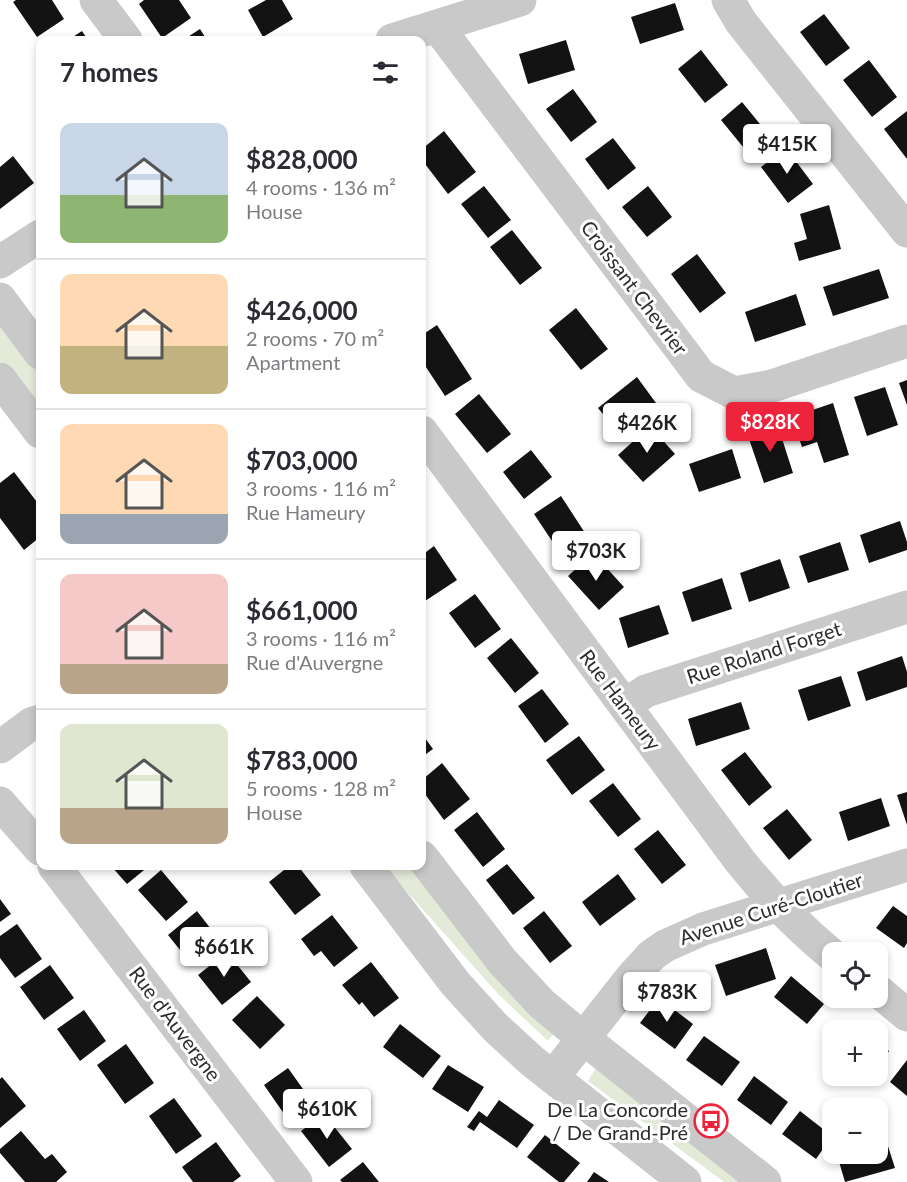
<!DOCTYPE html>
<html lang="en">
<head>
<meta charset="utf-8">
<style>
  :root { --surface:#fff; --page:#f7f7f7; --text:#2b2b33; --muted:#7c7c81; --line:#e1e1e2; --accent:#ed243b }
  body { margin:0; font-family:Lato,sans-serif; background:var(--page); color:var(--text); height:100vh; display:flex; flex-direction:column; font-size:22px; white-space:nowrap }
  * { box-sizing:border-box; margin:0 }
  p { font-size:20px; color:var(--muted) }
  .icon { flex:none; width:33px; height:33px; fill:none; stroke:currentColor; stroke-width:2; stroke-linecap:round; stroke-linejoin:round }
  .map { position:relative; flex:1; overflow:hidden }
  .side { position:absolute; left:36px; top:36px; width:390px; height:834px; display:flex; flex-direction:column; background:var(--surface); border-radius:12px; box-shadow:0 3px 9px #0003 }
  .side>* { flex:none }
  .tools { position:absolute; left:822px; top:942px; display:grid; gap:12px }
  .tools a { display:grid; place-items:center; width:66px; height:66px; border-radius:12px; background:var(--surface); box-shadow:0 3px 9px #0003; font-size:30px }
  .price { position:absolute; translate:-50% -51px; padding:0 14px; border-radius:6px; background:#fff; color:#222; font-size:20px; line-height:39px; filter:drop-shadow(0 2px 3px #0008) }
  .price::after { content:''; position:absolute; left:50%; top:36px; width:18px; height:14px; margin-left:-9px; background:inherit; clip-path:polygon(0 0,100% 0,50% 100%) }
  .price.on { background:var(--accent); color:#fff }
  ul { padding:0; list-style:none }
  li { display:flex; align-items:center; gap:18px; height:150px; padding:0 24px }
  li+li { border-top:2px solid var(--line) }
  li span { display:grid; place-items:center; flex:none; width:168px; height:120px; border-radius:12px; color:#555 }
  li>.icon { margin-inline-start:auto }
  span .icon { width:72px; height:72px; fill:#fffc; stroke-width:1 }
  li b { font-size:26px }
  h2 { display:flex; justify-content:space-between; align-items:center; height:72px; padding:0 24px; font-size:26px }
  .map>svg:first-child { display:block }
</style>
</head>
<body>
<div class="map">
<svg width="907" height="1182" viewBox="0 0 907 1182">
  <rect width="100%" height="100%" fill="#fff"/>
  <path fill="#e3ebd8" d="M0,319L40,373V415L0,361Z
    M384,866H414L555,1032L548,1041L499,995Z
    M597,1066L746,1182H724L588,1081Z"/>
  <path fill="#131313" d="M16,0H52L64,19L37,37L13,2Z
    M144,0H179L191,18L162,38L139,4Z
    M266,0H282L293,19L263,37L248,10Z
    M675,3L684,30L640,44L631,17Z
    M824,14L850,48L826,66L800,32Z
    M200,29L207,40H183Z
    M82,31L88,40H68Z
    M566,40L575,70L528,84L519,54Z
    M701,50L728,85L705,103L678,69Z
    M869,60L897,97L872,117L843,80Z
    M573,89L597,122L571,142L546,109Z
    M742,102L769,135L748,153L721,120Z
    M907,111V159L884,129Z
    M444,131L476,172L448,194L422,160V149Z
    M613,138L636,168L608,190L585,159Z
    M786,148L813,184L788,203L761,167Z
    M13,156L34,183L0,209V167Z
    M484,186L511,220L488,238L461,204Z
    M648,186L672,217L647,237L622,207Z
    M829,205L841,249L799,261L794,243L807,239L800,214Z
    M512,230L542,268L520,285L490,247Z
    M697,254L726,293L700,313L671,274Z
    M879,269L889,298L833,316L823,287Z
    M796,294L806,325L755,342L745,312Z
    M576,308L608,349L581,370L549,330Z
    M437,325L472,379L445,396L422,361V335Z
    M637,377L656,403L618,433L598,408Z
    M907,380V405L899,383Z
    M885,387L898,425L867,436L854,397Z
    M479,394L511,434L487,453L455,414Z
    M833,403L849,455L824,463L817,442L802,447L792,417Z
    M777,423L793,473L764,483L747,433Z
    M650,426L675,454L643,482L618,455Z
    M732,449L741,478L699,492L689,464Z
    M531,450L552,477L524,499L503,472Z
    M14,472L40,506V537L24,550L0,518V483Z
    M561,496L585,533L558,550L534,514Z
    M900,521L907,542V550L869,563L860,535Z
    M840,542L849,570L808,583L799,556Z
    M434,546L457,580L422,603V555Z
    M593,553L624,587L599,610L568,576Z
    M780,559L790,588L749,602L740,573Z
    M722,578L732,609L692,622L682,592Z
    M475,594L501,629L475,648L449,613Z
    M659,605L669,634L628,648L619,618Z
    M511,638L539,673L515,693L487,658Z
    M902,656L907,672V687L866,701L857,672Z
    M841,676L851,706L808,721L798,690Z
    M542,689L569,724L545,743L518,706Z
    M741,702L750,729L696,746L688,719Z
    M422,734L433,749L422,757Z
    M579,736L605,770L572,795L546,760Z
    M745,752L772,787L749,806L721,770Z
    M442,763L470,799L444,820L422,790V780Z
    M613,783L641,819L618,837L589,801Z
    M907,792V825L897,795Z
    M881,798L890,826L848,841L839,812Z
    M787,809L812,840L789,860L763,828Z
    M477,812L505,849L483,867L454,830Z
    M658,830L686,865L662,884L634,849Z
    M507,864L535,898L513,915L486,880Z
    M111,866H149L127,884Z
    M289,866H298L321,895L295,915L269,882Z
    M161,870L188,902L166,921L138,890Z
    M618,874L636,899L600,926L582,902Z
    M0,899L11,914L0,922Z
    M893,906L907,916V943L904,948L876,928Z
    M197,911L221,942L192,965L168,935Z
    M544,911L572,946L550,963L523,928Z
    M332,915L358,948L334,967L321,951L314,956L301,939Z
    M17,924L42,959L15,978L0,958V936Z
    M766,948L776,979L726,996L715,965Z
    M227,952L251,982L222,1005L198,975Z
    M371,962L399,998L374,1017L362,1002L359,1005L342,985Z
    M50,965L74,998L44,1020L20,987Z
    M791,976L824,1004L807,1024L774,997Z
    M257,996L285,1025L260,1049L232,1020Z
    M659,998L693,1024L675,1049L640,1023Z
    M84,1010L106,1041L80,1061L57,1029Z
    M400,1024L441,1056L423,1078L383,1047Z
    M704,1036L740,1062L722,1086L686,1060Z
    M878,1043L889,1051L878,1067Z
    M126,1044L154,1083L125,1104L97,1065Z
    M907,1060V1096L890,1082Z
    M448,1065L484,1087L468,1112L432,1089Z
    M288,1068L313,1103L289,1121L264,1085Z
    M754,1076L788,1102L771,1125L737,1100Z
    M2,1077L26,1106L0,1128V1079Z
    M174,1098L202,1136L176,1154L149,1116Z
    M499,1100L534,1125L517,1148L480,1122L474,1131L467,1127L479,1111L487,1117Z
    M800,1111L832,1136L816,1159L782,1134Z
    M324,1114L352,1149L329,1167L301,1131Z
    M21,1131L45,1159L52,1154L67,1172L56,1182H25L0,1153V1149Z
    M545,1135L580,1163L564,1182H559L527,1157Z
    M886,1140L895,1168L845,1182L837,1155L878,1154V1143Z
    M216,1142L241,1176L233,1182H193L182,1167Z
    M363,1162L379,1182H342L340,1180Z
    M594,1172L609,1182H587Z"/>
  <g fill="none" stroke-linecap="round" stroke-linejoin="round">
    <path stroke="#c9c9c9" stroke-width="33" d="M96,0L126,40
      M728,0L741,22L907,231
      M437,26L701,376L734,393L772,386L907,341
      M392,40L520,0
      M0,262L40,236
      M0,299L40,353
      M0,379L40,432
      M422,432L740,861C768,896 798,927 832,955
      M625,705L646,691L907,607
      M0,747L31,724L40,721
      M0,803L40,849
      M422,857L502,961L542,1004L583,1038L765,1182
      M54,866L296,1182
      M366,866L455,983L496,1028L532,1061L685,1182
      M878,991L907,1015
      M553,1077L631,978L652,955L665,946L703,929L907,865"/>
  </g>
  <defs>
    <g id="bus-ring" transform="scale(1.725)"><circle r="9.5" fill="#fff" stroke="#ed243b" stroke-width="1.5"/><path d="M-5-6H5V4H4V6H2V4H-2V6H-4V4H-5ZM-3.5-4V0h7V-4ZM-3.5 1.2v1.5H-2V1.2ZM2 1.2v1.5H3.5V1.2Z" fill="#ed243b"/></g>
  </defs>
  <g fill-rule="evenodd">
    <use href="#bus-ring" x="711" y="1121"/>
  </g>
  <g text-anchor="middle" stroke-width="6" stroke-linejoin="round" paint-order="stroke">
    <g font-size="20" fill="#2c2c2c" stroke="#fff">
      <text transform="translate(634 288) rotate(53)" y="7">Croissant Chevrier</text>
      <text transform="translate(764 653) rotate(-18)" y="7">Rue Roland Forget</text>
      <text transform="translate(620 700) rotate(53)" y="7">Rue Hameury</text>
      <text transform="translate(771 909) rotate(-18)" y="7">Avenue Curé-Cloutier</text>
      <text transform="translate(175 1024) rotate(53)" y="7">Rue d'Auvergne</text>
    </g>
    <g font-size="20" fill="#2c2c2c" stroke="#fff" text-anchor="end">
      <text x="688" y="1117">De La Concorde<tspan x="688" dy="23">/ De Grand-Pré</tspan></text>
    </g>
  </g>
</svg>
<div class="tools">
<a><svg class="icon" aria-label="locate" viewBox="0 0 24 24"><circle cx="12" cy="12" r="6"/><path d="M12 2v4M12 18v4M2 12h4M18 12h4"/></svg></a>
<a>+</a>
<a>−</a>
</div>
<b class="price" style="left:787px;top:175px">$415K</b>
<b class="price on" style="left:770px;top:453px">$828K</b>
<b class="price" style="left:647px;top:454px">$426K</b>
<b class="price" style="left:596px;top:582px">$703K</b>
<b class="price" style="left:224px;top:978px">$661K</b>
<b class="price" style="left:667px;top:1023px">$783K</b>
<b class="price" style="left:327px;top:1140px">$610K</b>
<section class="side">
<h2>7 homes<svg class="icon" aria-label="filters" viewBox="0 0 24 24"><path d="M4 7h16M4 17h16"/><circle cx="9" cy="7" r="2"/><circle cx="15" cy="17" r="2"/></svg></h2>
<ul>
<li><span style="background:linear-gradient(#c9d6e8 60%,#8fb573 0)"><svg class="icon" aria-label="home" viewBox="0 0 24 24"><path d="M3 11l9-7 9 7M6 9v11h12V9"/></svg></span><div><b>$828,000</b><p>4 rooms · 136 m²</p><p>House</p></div></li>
<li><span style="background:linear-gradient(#ffd9b3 60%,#c2b280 0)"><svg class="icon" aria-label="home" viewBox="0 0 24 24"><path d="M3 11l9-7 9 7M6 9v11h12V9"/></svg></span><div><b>$426,000</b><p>2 rooms · 70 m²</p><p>Apartment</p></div></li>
<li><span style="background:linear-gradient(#ffd9b3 75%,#9aa5b1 0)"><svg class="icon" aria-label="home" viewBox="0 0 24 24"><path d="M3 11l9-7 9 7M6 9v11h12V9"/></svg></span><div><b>$703,000</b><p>3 rooms · 116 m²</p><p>Rue Hameury</p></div></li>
<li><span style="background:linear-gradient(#f6c9c9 75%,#b9a48a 0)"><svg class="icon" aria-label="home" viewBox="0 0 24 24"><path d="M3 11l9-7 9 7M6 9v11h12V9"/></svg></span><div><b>$661,000</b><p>3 rooms · 116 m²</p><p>Rue d'Auvergne</p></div></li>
<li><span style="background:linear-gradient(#dfe7d0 70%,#b9a48a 0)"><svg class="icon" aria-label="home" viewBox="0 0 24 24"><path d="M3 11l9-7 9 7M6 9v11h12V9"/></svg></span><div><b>$783,000</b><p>5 rooms · 128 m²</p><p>House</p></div></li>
</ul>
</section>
</div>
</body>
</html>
